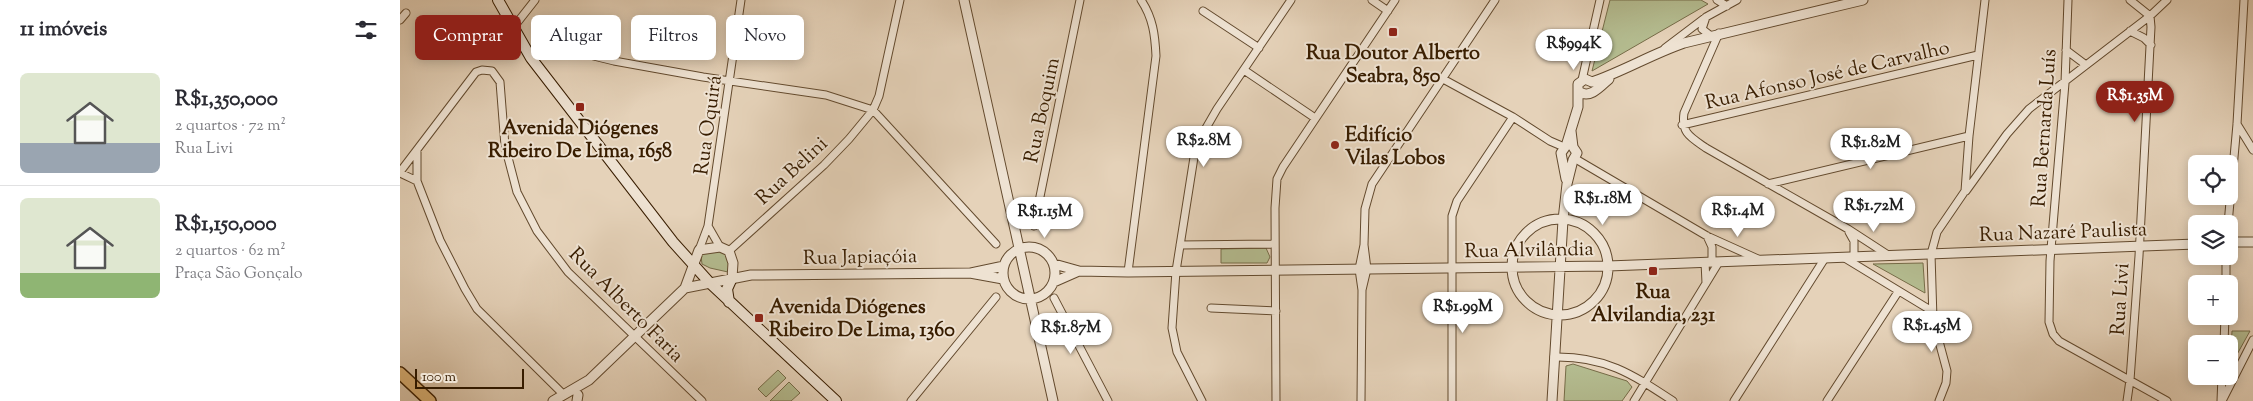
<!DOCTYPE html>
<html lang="pt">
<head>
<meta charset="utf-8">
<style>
  :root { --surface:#fff; --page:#f7f7f7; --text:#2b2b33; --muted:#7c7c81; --line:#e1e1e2; --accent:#8f2418 }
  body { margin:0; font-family:"Sorts Mill Goudy",serif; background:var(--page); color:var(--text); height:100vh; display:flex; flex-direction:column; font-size:19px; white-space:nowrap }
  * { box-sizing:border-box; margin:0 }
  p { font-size:16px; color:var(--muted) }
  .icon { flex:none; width:28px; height:28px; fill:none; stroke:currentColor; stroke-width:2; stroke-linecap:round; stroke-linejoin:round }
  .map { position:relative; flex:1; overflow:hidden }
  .side { display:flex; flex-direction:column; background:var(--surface); width:400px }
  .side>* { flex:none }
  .banner { position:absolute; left:15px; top:15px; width:475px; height:45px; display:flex; gap:10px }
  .tools { position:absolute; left:1788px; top:155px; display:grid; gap:10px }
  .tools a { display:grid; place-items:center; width:50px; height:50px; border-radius:8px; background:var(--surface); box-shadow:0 2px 12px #0003; font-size:25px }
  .scale { position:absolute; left:15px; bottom:12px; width:109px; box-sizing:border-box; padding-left:5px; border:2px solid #381d00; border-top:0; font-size:14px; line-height:18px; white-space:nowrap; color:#381d00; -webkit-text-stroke:4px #eee2d2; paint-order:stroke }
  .price { position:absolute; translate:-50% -42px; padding:0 11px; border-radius:18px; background:#fff; color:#222; font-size:16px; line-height:32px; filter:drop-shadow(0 1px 2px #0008) }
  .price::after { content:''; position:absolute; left:50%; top:30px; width:15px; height:11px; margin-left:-8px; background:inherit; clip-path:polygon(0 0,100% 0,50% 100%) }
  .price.active { background:var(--accent); color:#fff }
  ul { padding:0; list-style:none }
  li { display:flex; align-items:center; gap:15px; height:125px; padding:0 20px }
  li+li { border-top:1px solid var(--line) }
  li span { display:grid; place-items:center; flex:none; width:140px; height:100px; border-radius:8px; color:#555 }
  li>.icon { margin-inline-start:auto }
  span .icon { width:60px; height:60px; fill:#fffc; stroke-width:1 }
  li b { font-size:21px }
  h2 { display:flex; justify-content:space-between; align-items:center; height:60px; padding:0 20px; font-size:21px }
  .pill { padding:0 18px; border-radius:8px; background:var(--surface); box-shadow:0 2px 12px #0003; font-size:18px; line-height:45px }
  .pill.active { background:var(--accent); color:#fff }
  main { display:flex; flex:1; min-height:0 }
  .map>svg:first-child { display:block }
</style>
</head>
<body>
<main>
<section class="side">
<h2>11 imóveis<svg class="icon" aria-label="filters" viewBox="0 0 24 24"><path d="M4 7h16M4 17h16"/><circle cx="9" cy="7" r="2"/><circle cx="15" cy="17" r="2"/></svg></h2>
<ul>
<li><span style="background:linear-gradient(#dfe7d0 70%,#9aa5b1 0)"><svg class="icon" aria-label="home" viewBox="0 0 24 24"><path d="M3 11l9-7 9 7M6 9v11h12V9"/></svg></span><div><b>R$1,350,000</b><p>2 quartos · 72 m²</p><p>Rua Livi</p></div></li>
<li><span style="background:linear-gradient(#dfe7d0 75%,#8fb573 0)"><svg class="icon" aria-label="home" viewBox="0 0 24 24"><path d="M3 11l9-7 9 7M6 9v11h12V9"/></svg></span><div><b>R$1,150,000</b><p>2 quartos · 62 m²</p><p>Praça São Gonçalo</p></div></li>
</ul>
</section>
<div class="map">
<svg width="1853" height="401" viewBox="0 0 1853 401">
  <rect width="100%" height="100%" fill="#e5d2b9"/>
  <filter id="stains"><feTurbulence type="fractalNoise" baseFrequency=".004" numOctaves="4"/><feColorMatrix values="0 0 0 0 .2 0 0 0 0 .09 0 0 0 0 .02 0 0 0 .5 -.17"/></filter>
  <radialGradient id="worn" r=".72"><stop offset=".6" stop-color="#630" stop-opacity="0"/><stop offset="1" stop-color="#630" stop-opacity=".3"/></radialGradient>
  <path fill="#b4bc90" stroke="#766c48" d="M1210,0H1301L1308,4L1192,71Z
    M866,248L870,257L867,263H821V249Z
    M321,249L329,257L330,269L328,272L310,268L302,264L301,256L303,251Z
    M1523,263L1525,293L1473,264Z
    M1832,331H1850L1830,367Z
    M1173,364L1227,381L1232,387L1222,401H1164L1166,366Z
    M378,370L386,378L366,397L358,389Z
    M389,382L400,393L391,401H370Z"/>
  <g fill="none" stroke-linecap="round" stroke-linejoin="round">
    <g stroke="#634a2e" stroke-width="9">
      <path id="minor" d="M972,0L988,11
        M1317,0L1327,6
        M1668,0L1665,83L1650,261L1649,322L1653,334L1659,341L1767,401
        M803,11L859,48
        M1306,17L1302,29L1311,36
        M0,20L6,13
        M113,28L135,0
        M1730,31L1744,38L1751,45
        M1319,33L1284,113C1281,133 1290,137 1306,148L1448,229L1488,255
        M1265,48L1306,17L1337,0
        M1666,50L1686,65
        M131,58L146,49L161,48L214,61L303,77L426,95L473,110L596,244
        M844,70L915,118
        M1043,79L1113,117L1150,141L1164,147
        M1182,80L1200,0
        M1837,124L1853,150
        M1282,125L1578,55
        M17,150V181L40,240L65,289L77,309L164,395
        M1174,158L1307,236L1358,259
        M0,172L76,72L82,70L92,71L100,82L105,146L117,192L137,231L168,272L302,401
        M0,173L17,181
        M1368,184L1569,136
        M1566,191L1607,134L1629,109L1750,16L1767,0
        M1828,224L1837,124L1844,0
        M308,226L320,247
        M634,226L680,0
        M1449,232L1454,241V256
        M1307,236L1312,247V262
        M780,245L875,244
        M299,250L308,226L341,0
        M329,251L424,165L449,139L473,110L479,96L500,0
        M1443,257L1532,311
        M1305,262L1306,283
        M728,272L756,56C755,35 753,18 741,0
        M1826,284V256
        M962,290L967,269L964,245
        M654,298L708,401
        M811,308L876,311
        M1824,344L1825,316
        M1154,357C1205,356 1232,374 1273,401
        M511,401L596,297
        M802,401L777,352L772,328L776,271L795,151L802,135L817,109L891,0
        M876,401L875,208L877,179L883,167L995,0
        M961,401L962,290L959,269L964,245L965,209L972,184L1095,0
        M1052,401V216L1057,201L1113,117
        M1234,401L1319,262
        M1334,401L1425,258
        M1427,401L1498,292
        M1539,401L1546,383L1547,371L1533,319L1531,254L1537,232L1565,191L1569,136L1585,0
        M1727,401L1730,380L1739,256L1751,27L1750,16L1730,0
        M1821,401L1822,376
        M1822,401L1853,340"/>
    </g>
    <g stroke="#634a2e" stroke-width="11">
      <path id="tertiary" d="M564,0L653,401
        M1192,82C1224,71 1252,54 1284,43L1463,0
        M1180,92C1190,99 1201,86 1209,79
        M1166,179L1161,153L1166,146L1178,107V84L1185,79L1192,82
        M1112 267a48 48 0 1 1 96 0a48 48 0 1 1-96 0Z
        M1829,242H1853
        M603 273a26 26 0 1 1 52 0a26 26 0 1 1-52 0Z
        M654,264L679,271L728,272L1208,266L1796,244
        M571,273L604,266
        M654,282L679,271
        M285,288L351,275L570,273L603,279
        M153,401L189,380L285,288L299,250L320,247L329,251L333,263L332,278
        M177,401L178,395
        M1152,401L1163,220L1167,184L1173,160L1177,153L1173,147L1171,131"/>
    </g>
    <g stroke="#381d00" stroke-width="12">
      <path id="secondary" d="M98,0L131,58L273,242L309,282L436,401
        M329,302L327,289L332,278"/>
    </g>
    <g stroke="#381d00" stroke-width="14">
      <path id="trunk" d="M0,373L30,401"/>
    </g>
    <use href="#minor" stroke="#eee2d2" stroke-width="7"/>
    <use href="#tertiary" stroke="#eee2d2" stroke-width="9"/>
    <use href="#secondary" stroke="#eee2d2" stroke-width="10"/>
    <use href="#trunk" stroke="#e2b97c" stroke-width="11"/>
  </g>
  <g fill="#8f2418" stroke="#eee2d2" stroke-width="2">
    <rect x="988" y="27" width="10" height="10" rx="2.5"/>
    <rect x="175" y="102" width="10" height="10" rx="2.5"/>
    <circle cx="935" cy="145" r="5"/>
    <rect x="1248" y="266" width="10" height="10" rx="2.5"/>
    <rect x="354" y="313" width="10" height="10" rx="2.5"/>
  </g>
  <g text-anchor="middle" stroke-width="4" stroke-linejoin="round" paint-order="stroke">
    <g font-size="20" font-weight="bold" fill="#381d00" stroke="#eee2d2">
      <text x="993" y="59">Rua Doutor Alberto<tspan x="993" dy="23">Seabra, 850</tspan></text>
      <text x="180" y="134">Avenida Diógenes<tspan x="180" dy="23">Ribeiro De Lima, 1658</tspan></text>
      <text x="945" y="141" text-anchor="start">Edifício<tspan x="945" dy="23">Vilas Lobos</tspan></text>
      <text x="1253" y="298">Rua<tspan x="1253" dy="23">Alvilandia, 231</tspan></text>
      <text x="369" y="313" text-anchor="start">Avenida Diógenes<tspan x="369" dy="23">Ribeiro De Lima, 1360</tspan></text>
    </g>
    <g font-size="20" fill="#381d00" stroke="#eee2d2">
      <text transform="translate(1427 74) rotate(-13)" y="7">Rua Afonso José de Carvalho</text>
      <text transform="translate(641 110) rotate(-78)" y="7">Rua Boquim</text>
      <text transform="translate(307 125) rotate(-82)" y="7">Rua Oquirá</text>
      <text transform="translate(1643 128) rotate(-86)" y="7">Rua Bernarda Luís</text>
      <text transform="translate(391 170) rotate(-43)" y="7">Rua Belini</text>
      <text transform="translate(1663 231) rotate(-2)" y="7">Rua Nazaré Paulista</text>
      <text transform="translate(1129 249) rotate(-1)" y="7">Rua Alvilândia</text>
      <text transform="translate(460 256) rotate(-1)" y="7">Rua Japiaçóia</text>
      <text transform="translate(1719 299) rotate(-86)" y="7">Rua Livi</text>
      <text transform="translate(227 304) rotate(45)" y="7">Rua Alberto Faria</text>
    </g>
  </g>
  <rect width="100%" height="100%" filter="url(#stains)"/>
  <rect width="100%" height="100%" fill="url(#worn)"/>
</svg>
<div class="tools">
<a><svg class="icon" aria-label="locate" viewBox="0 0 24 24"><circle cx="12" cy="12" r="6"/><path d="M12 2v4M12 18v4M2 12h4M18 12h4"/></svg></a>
<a><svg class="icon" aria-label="layers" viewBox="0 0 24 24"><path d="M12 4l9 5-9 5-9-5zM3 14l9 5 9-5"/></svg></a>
<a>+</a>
<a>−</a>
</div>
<div class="scale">100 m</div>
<b class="price" style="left:1174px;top:71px">R$994K</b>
<b class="price active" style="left:1735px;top:123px">R$1.35M</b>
<b class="price" style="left:804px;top:168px">R$2.8M</b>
<b class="price" style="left:1471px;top:170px">R$1.82M</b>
<b class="price" style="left:1203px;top:226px">R$1.18M</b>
<b class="price" style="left:1474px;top:233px">R$1.72M</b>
<b class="price" style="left:1338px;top:238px">R$1.4M</b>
<b class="price" style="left:645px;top:239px">R$1.15M</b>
<b class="price" style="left:1063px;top:334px">R$1.99M</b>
<b class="price" style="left:1532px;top:353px">R$1.45M</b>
<b class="price" style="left:671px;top:355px">R$1.87M</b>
<div class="banner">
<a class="pill active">Comprar</a>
<a class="pill">Alugar</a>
<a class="pill">Filtros</a>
<a class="pill">Novo</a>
</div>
</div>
</main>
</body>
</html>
